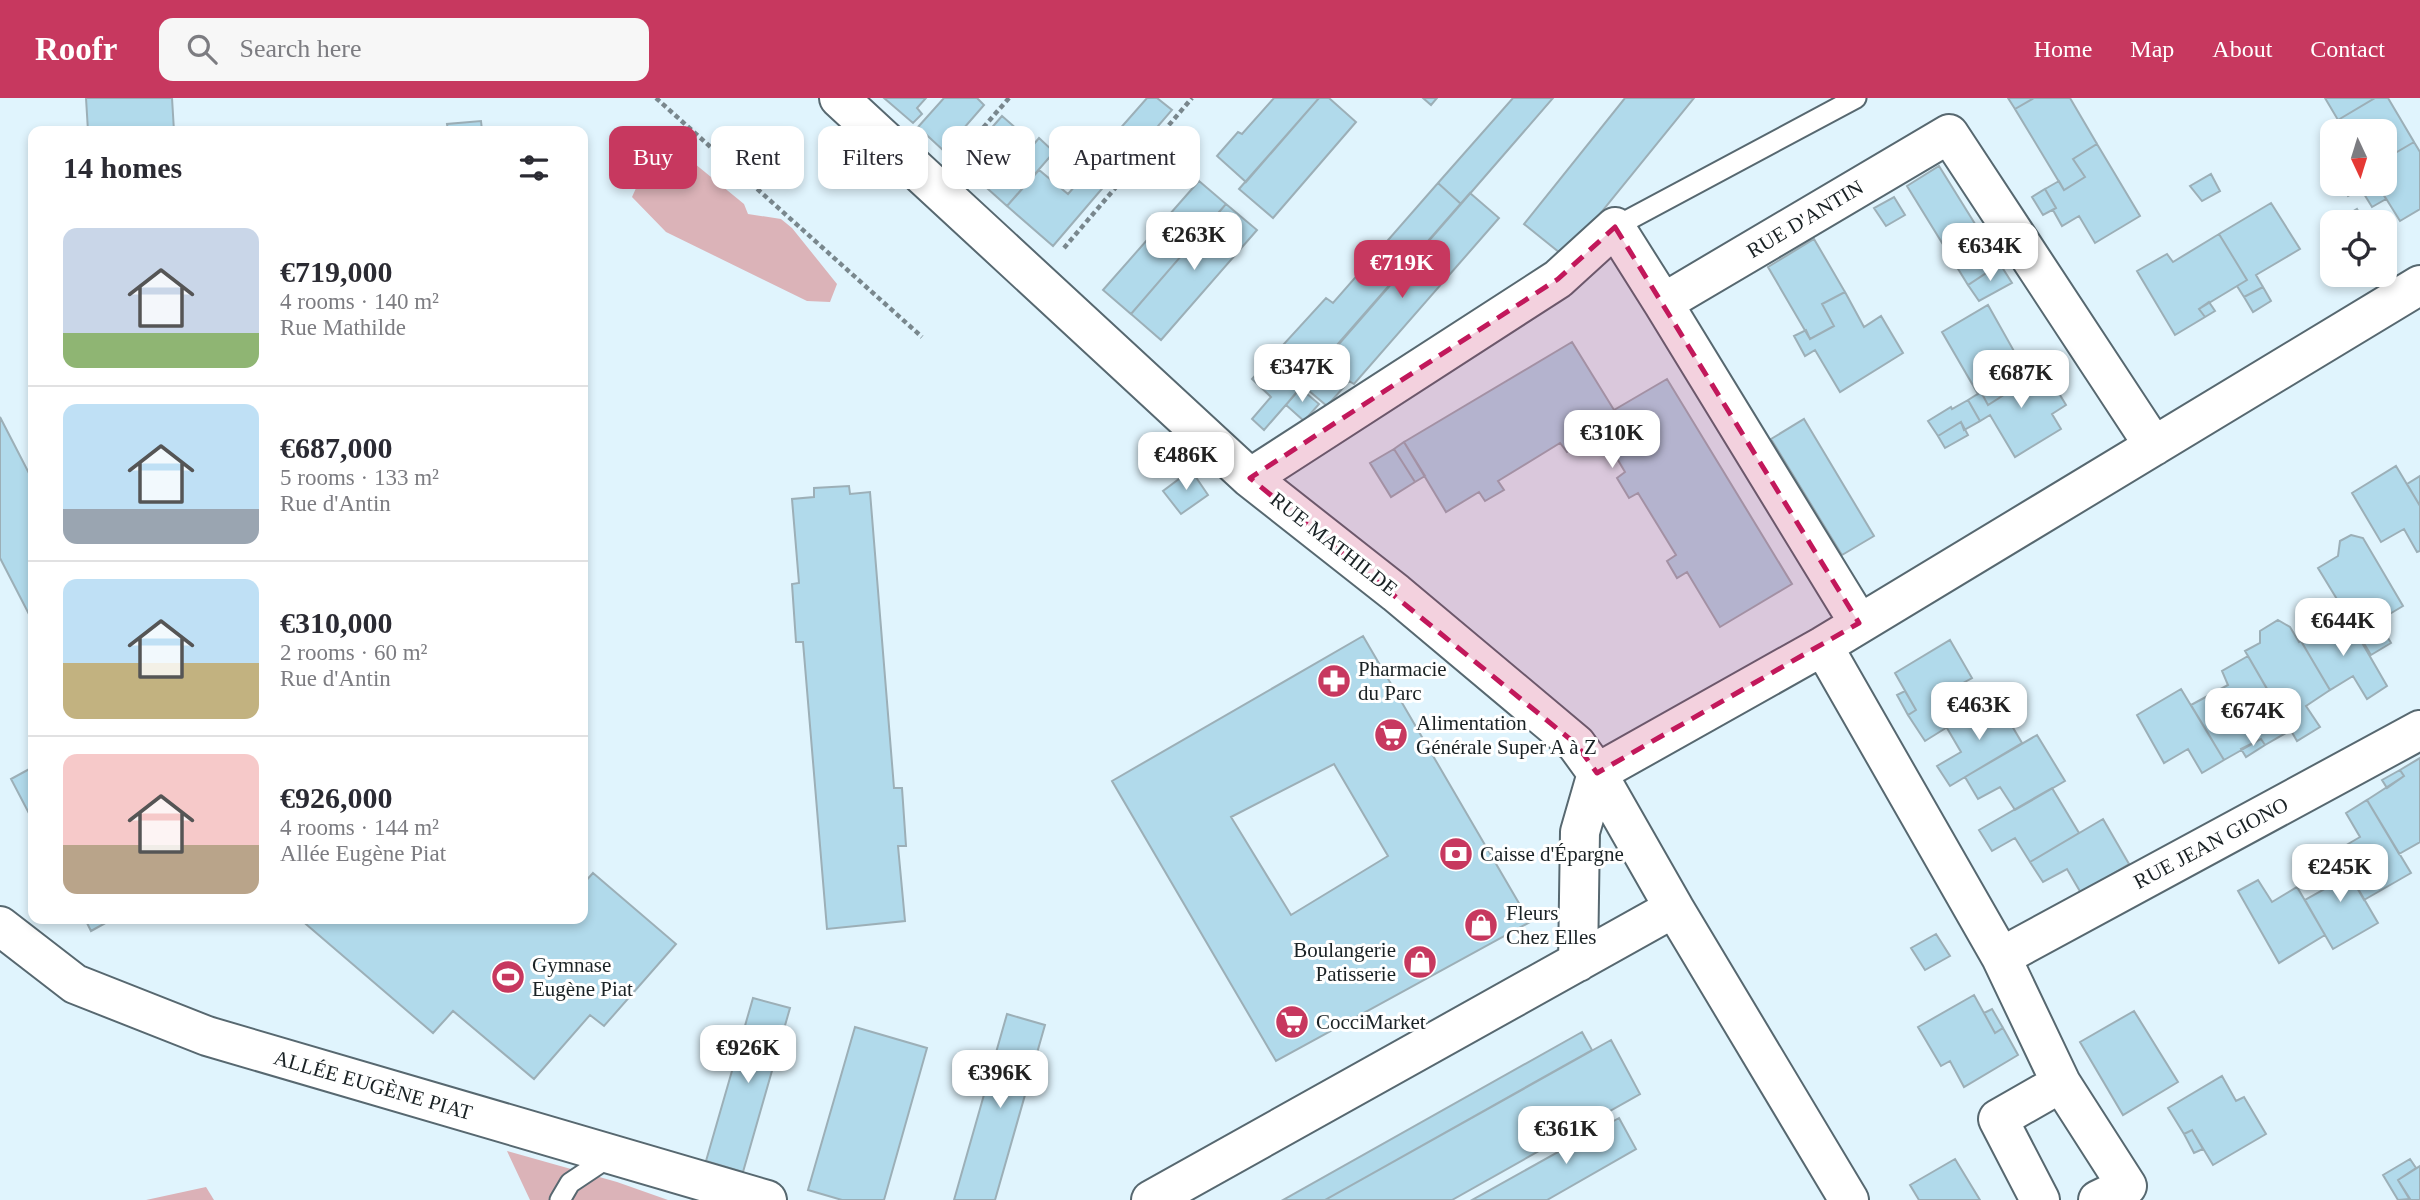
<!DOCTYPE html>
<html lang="en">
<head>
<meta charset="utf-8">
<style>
  :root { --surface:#fff; --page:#f7f7f7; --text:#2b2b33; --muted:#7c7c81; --line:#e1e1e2; --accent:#c7385f }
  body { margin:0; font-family:"Times New Roman",serif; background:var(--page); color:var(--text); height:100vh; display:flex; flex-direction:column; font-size:26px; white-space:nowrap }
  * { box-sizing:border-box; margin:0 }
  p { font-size:23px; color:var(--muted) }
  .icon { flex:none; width:38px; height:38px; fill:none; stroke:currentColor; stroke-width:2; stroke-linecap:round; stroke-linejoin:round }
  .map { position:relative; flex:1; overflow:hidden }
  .sheet { position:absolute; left:28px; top:28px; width:560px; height:798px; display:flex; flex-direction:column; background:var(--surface); border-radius:14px; box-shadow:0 4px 10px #0003 }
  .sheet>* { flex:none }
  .hud { position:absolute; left:609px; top:28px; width:665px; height:63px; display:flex; gap:14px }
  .needle { width:46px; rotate:176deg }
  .controls { position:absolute; left:2320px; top:21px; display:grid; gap:14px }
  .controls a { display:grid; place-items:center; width:77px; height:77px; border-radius:14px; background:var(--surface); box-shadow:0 4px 10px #0003; font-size:35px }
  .price { position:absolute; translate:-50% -60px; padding:0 16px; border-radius:14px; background:#fff; color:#222; font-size:23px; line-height:46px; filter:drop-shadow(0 2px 4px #0008) }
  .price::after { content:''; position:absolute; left:50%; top:42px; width:21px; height:16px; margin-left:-10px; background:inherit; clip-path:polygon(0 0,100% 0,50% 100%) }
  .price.current { background:var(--accent); color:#fff }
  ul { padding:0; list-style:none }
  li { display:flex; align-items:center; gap:21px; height:175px; padding:0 35px }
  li+li { border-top:2px solid var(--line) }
  li span { display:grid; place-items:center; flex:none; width:196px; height:140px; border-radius:14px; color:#555 }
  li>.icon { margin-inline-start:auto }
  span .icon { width:84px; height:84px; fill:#fffc; stroke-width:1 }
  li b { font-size:30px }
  h2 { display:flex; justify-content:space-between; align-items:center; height:84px; padding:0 35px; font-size:30px }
  .pill { padding:0 24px; border-radius:14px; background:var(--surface); box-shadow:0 4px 10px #0003; font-size:24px; line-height:63px }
  .pill.current { background:var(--accent); color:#fff }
  header { display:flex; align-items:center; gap:42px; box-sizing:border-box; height:98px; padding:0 35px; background:var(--accent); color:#fff }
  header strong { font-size:33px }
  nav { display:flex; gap:38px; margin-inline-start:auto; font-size:24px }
  .search { width:490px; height:63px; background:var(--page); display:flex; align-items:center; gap:18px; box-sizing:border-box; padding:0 24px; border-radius:14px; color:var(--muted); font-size:26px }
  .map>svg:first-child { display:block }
</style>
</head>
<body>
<header>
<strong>Roofr</strong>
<div class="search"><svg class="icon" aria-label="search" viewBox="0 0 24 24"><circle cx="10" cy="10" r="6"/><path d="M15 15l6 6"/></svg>Search here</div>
<nav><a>Home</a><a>Map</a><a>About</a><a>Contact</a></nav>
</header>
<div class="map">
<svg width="2420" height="1102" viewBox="0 0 2420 1102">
  <rect width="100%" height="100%" fill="#e0f4fd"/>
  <path fill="#dbb3b8" d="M667,43L744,106L748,116L781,121L792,130L837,186L830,204L807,203L666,134L632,99L656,46Z
    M507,1053L617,1084L668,1102H530Z"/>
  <path fill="#dbb1b7" d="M206,1089L214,1102H146Z"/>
  <path fill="#b1daeb" stroke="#9cafb7" stroke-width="2" fill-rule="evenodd" d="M86,0H172L174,33H88Z
    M884,0H926L917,10L922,16L913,25Z
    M944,0H977L984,7L944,53L918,29Z
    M1147,0H1157L1172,12L1139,50L1118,33Z
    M1274,0H1319L1246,84L1217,58L1238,34L1242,36Z
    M1319,0H1329L1356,24L1273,120L1239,91Z
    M1423,0H1437L1431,7Z
    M1513,0H1553L1461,106L1438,85Z
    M1625,0H1694L1565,159L1524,126Z
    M2008,0H2034L2015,11Z
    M2034,0H2070L2097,46L2073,61L2085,79L2064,92L2015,11Z
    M2325,0H2375L2338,22Z
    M2375,0H2388L2414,44L2385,61V33H2345L2338,22Z
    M1002,18L1034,46L1039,40L1054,54L1007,108L960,66Z
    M481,23L482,32L504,31V33H448L447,26Z
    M2414,44L2420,54V111L2400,123L2377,86H2385V61Z
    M2097,46L2140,118L2095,145L2079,118L2062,128L2053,112L2056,110L2045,91L2059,83L2064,92L2085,79L2073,61Z
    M1095,65L1112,79L1053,148L1007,108L1039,72L1068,96Z
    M1939,68L2000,166L1968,187L1907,88Z
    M2211,76L2220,93L2202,103L2190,88Z
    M1199,83L1226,106L1131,216L1103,192Z
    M1438,85L1461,106L1264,332L1252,321L1271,299L1252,281L1326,200L1333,205Z
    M2341,86H2360L2363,90L2348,98Z
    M2369,86H2377L2386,101L2372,109L2361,91Z
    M2045,91L2056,110L2043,117L2032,99Z
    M1470,95L1499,120L1354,286L1349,283L1327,308L1302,287Z
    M1894,99L1905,117L1886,128L1874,110Z
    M2271,105L2300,151L2256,177L2263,189L2244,199L2237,188L2247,182L2219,136Z
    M1226,106L1257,132L1161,242L1131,216Z
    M2357,111L2365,124H2336Z
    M2219,136L2247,182L2199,211L2205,219L2175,237L2137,173L2167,156L2173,164Z
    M1814,141L1845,194L1822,206L1834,228L1810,241L1768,169Z
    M2000,166L2012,185L1979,203L1968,187Z
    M2263,189L2271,203L2253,214L2244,199Z
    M1845,194L1864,229L1881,218L1903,255L1840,294L1815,252L1805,258L1794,238L1806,232L1810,241L1834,228L1822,206Z
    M2209,204L2215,213L2205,219L2199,211Z
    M1988,207L2019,262L1998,274L2010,293L1988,307L1981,294L1978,296L1942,234Z
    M1572,244L1614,312L1667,281L1792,486L1720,529L1687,474L1677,480L1667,463L1676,457L1638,395L1629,400L1617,380L1625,374L1595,323L1579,333L1585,343L1567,354L1560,345L1498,383L1504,392L1485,403L1479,394L1446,414L1404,344Z
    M2019,262L2039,295L2054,287L2066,307L2052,316L2061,331L2015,359L1990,317L1980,323L1968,302L1981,294L1988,307L2010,293L1998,274Z
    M1300,290L1319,306L1304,323L1286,307Z
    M1968,302L1980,323L1964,332L1961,324L1938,338L1928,323L1951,309L1952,311Z
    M0,319L33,383V524L0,460Z
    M1804,321L1874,438L1842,457L1771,341Z
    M1961,324L1968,337L1945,350L1938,338Z
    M1404,344L1425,378L1415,384L1394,351Z
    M1394,351L1415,384L1391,399L1370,365Z
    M2396,368L2420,408V453L2417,454L2404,431L2381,444L2352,395Z
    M1191,372L1208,397L1181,416L1163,393Z
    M2420,378V408L2407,386Z
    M849,388L850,396L870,394L894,690H902L906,748H898L905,823L827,831L803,544H796L792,486L799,485L792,401L814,399V390Z
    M2351,437L2363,440L2403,508L2378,523L2391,545L2371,557L2318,470L2338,458L2340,443Z
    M2346,517L2387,588L2367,601L2353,578L2330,592L2301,543Z
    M2278,522L2290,529L2299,544L2301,543L2330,592L2306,608L2320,629L2297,643L2245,553L2260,545V533Z
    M1363,538L1530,824L1276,963L1112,683ZM1334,666L1388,758L1291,817L1231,719Z
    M1950,542L1972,580L1963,585L1978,610L1925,643L1908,617L1916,612L1895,575Z
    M2248,558L2291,632L2265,647L2261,641L2224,662L2191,607L2228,587L2222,573Z
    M2181,591L2224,662L2202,675L2188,651L2164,665L2137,617Z
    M1905,593L1916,612L1908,617L1897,597Z
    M1996,601L2022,645L1950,688L1937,668L1961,654L1947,630Z
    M2037,637L2065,683L2015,712L2000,689L1978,701L1965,679Z
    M2261,641L2265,647L2246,659L2241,651Z
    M2420,660V744L2399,756L2367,702L2404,678L2400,672Z
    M33,669V723L11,681Z
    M2400,672L2404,678L2387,690L2382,682Z
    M2052,690L2079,735L2030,764L2015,740L1992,753L1979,732Z
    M2367,702L2411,775L2364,802L2336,753L2360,739L2346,715Z
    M2103,721L2129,766L2081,795L2067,771L2043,784L2030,764Z
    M2336,753L2378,825L2333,851L2305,802L2328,789L2315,766Z
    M593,775L676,846L604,928L590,917L534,981L453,913L433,935L300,821H583V786Z
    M2258,782L2272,804L2297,789L2325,837L2279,865L2238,793Z
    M85,821H110L111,822L91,833Z
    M1936,836L1950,858L1925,872L1911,850Z
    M1974,897L1995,935L2003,930L2018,957L1964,989L1950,963L1941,968L1918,929Z
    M753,900L790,910L743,1074L706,1063Z
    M1992,911L2003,930L1995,935L1984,915Z
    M2134,913L2178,984L2123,1017L2080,944Z
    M1007,916L1045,927L995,1102H954Z
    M855,929L927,950L884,1102H842L808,1092Z
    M1582,934L1592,952L1325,1102H1283Z
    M1611,942L1640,996L1452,1102H1325Z
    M2222,978L2236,1003L2244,999L2266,1036L2213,1067L2192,1032L2184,1036L2168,1010Z
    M1619,1020L1636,1051L1547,1102H1472Z
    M2192,1032L2203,1051L2194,1055L2184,1036Z
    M1955,1061L1980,1102H1919L1910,1087Z
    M2410,1061L2416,1070L2398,1082L2410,1101L2398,1102L2383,1077Z
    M2420,1068V1102H2410L2398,1082Z"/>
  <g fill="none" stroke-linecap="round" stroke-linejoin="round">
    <g stroke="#576870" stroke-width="23">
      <path id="service" d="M1615,129L1856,0
        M560,1102L570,1085L612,1057"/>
    </g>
    <g stroke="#576870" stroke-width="42">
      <path id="minor" d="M839,0L1250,380L1396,495L1576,646L1597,675L1674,810L1151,1102
        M1250,380L1558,181L1615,129L1663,205
        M1859,525L1663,205L1949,36L2154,348
        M1823,548L2001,859L2061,985L2127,1088L2098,1102
        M1597,675L1823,548L2420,187
        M1674,810L1849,1102
        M0,828L75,886L207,938L767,1102
        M2001,859L2420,632
        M1578,864L1580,734L1597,675
        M2040,1102L1998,1021L2061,985"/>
    </g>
    <path stroke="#79878d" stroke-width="4.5" stroke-dasharray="5 3.5" stroke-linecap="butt" d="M656,0L922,239
      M961,55L1009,0
      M1064,150L1192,0"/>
    <use href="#service" stroke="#fff" stroke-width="19"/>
    <use href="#minor" stroke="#fff" stroke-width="38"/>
  </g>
  <path fill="#c2185b" fill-opacity="0.2" stroke="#c2185b" stroke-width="5" stroke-dasharray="14 9" stroke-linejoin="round" d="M1615,129L1859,525L1597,675L1576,646L1250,380L1558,181Z"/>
  <defs>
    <g id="pharmacy-disc" transform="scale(1.75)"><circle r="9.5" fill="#c7385f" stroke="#fff"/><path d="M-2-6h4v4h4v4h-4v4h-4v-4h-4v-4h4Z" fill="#fff"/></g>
    <g id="supermarket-disc" transform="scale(1.75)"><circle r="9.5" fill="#c7385f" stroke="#fff"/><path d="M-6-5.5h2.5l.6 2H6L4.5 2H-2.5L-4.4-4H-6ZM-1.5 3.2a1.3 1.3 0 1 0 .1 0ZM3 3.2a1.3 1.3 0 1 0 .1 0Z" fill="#fff"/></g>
    <g id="bank-disc" transform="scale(1.75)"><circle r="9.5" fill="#c7385f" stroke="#fff"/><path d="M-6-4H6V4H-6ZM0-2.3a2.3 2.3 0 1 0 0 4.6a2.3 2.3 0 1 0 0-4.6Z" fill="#fff"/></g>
    <g id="shop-disc" transform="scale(1.75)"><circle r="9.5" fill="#c7385f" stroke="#fff"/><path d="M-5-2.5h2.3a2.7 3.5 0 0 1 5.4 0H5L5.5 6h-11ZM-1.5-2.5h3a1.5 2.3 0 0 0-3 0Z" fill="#fff"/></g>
    <g id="stadium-disc" transform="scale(1.75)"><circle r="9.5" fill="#c7385f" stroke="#fff"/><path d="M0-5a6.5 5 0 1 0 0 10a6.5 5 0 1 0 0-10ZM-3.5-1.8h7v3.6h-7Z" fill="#fff"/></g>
  </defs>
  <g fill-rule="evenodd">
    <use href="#pharmacy-disc" x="1334" y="583"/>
    <use href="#supermarket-disc" x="1391" y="637"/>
    <use href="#bank-disc" x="1456" y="756"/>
    <use href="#shop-disc" x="1481" y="827"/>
    <use href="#shop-disc" x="1420" y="864"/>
    <use href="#stadium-disc" x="508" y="879"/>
    <use href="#supermarket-disc" x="1292" y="924"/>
  </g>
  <g text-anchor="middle" stroke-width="6" stroke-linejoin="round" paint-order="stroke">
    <g font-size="21" fill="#1a2225" stroke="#fff">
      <text transform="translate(1805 121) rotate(-31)" y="7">RUE D'ANTIN</text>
      <text transform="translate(1334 446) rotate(38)" y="7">RUE MATHILDE</text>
      <text transform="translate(2211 745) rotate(-28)" y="7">RUE JEAN GIONO</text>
      <text transform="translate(373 987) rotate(16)" y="7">ALLÉE EUGÈNE PIAT</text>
    </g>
    <g font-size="21" fill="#1a2225" stroke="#fff" text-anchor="start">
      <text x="1358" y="578">Pharmacie<tspan x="1358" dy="24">du Parc</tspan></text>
      <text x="1416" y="632">Alimentation<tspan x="1416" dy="24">Générale Super A à Z</tspan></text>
      <text x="1480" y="763">Caisse d'Épargne</text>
      <text x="1506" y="822">Fleurs<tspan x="1506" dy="24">Chez Elles</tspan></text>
      <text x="1396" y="859" text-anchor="end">Boulangerie<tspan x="1396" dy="24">Patisserie</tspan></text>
      <text x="532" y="874">Gymnase<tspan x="532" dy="24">Eugène Piat</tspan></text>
      <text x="1316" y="931">CocciMarket</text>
    </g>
  </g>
</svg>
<div class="controls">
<a><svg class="needle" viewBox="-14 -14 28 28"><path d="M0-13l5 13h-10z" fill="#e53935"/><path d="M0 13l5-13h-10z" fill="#7c7c81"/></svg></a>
<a><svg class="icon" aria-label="locate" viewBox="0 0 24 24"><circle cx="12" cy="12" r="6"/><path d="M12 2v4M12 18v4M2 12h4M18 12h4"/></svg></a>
</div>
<b class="price" style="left:1194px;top:174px">€263K</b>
<b class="price" style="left:1990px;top:185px">€634K</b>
<b class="price current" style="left:1402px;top:202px">€719K</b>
<b class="price" style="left:1302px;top:306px">€347K</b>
<b class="price" style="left:2021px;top:312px">€687K</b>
<b class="price" style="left:1612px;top:372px">€310K</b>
<b class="price" style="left:1186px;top:394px">€486K</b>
<b class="price" style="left:2343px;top:560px">€644K</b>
<b class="price" style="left:1979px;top:644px">€463K</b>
<b class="price" style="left:2253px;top:650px">€674K</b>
<b class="price" style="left:2340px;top:806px">€245K</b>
<b class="price" style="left:748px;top:987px">€926K</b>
<b class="price" style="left:1000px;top:1012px">€396K</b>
<b class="price" style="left:1566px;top:1068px">€361K</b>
<div class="hud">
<a class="pill current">Buy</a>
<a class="pill">Rent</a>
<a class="pill">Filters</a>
<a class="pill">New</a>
<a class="pill">Apartment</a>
</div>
<section class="sheet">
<h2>14 homes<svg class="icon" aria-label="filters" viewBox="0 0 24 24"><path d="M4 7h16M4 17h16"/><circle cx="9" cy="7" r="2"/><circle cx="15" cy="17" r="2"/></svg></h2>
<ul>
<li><span style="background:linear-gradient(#c9d6e8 75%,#8fb573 0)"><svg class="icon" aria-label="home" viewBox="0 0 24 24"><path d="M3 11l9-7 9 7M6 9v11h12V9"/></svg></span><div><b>€719,000</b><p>4 rooms · 140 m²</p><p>Rue Mathilde</p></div></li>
<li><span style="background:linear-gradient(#bfe0f5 75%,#9aa5b1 0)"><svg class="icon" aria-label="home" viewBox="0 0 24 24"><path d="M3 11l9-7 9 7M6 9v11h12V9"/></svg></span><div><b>€687,000</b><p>5 rooms · 133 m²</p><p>Rue d'Antin</p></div></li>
<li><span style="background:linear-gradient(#bfe0f5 60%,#c2b280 0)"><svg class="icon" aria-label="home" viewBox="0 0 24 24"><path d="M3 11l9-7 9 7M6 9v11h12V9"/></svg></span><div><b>€310,000</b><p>2 rooms · 60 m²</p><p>Rue d'Antin</p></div></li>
<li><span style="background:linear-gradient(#f6c9c9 65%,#b9a48a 0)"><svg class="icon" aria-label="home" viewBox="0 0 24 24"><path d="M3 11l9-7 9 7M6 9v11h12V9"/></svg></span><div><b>€926,000</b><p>4 rooms · 144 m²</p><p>Allée Eugène Piat</p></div></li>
</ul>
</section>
</div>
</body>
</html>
